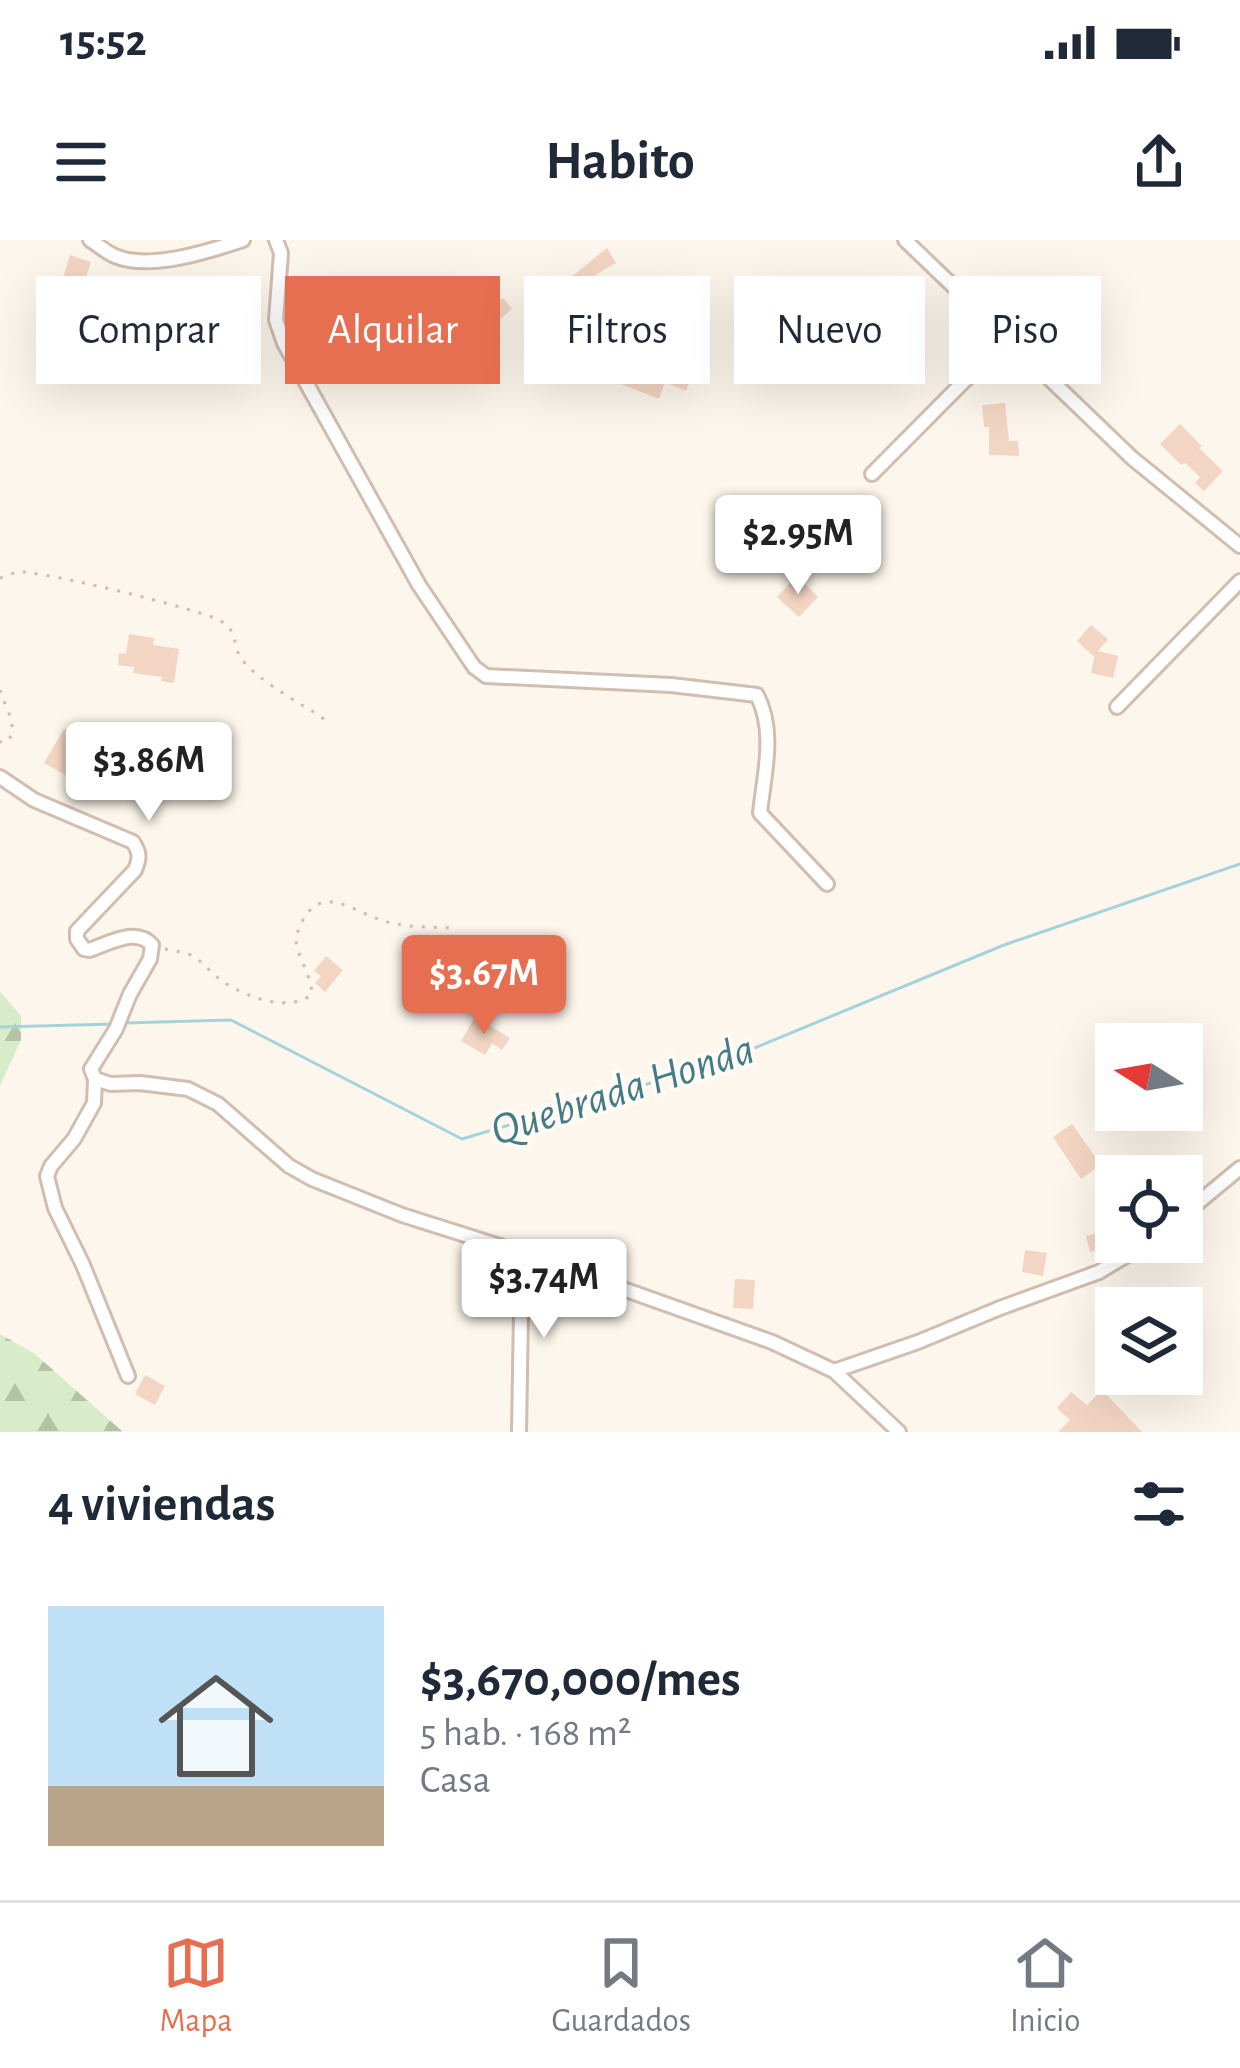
<!DOCTYPE html>
<html lang="es">
<head>
<meta charset="utf-8">
<style>
  :root { --surface:#fff; --page:#f6f6f7; --text:#1f2937; --muted:#747a83; --line:#e0e1e3; --accent:#e76f51 }
  body { margin:0; font-family:"Alegreya Sans",sans-serif; background:var(--page); color:var(--text); height:100vh; display:flex; flex-direction:column; font-size:45px; white-space:nowrap }
  * { box-sizing:border-box; margin:0 }
  p { font-size:39px; color:var(--muted) }
  .icon { flex:none; width:66px; height:66px; fill:none; stroke:currentColor; stroke-width:2; stroke-linecap:round; stroke-linejoin:round }
  .map { position:relative; height:1192px; overflow:hidden }
  .panel { display:flex; flex-direction:column; background:var(--surface); flex:1 }
  .panel>* { flex:none }
  .top-card { position:absolute; left:36px; top:36px; width:1170px; height:108px; display:flex; gap:24px }
  .needle { width:78px; rotate:281deg }
  .buttons { position:absolute; left:1095px; top:783px; display:grid; gap:24px }
  .buttons a { display:grid; place-items:center; width:108px; height:108px; border-radius:0px; background:var(--surface); box-shadow:0 12px 48px #0002; font-size:60px }
  .price { position:absolute; translate:-50% -102px; padding:0 27px; border-radius:12px; background:#fff; color:#222; font-size:39px; line-height:78px; filter:drop-shadow(0 3px 6px #0008) }
  .price::after { content:''; position:absolute; left:50%; top:72px; width:36px; height:27px; margin-left:-18px; background:inherit; clip-path:polygon(0 0,100% 0,50% 100%) }
  .price.on { background:var(--accent); color:#fff }
  ul { padding:0; list-style:none }
  li { display:flex; align-items:center; gap:36px; height:300px; padding:0 48px }
  li+li { border-top:3px solid var(--line) }
  li span { display:grid; place-items:center; flex:none; width:336px; height:240px; border-radius:0px; color:#555 }
  li>.icon { margin-inline-start:auto }
  span .icon { width:144px; height:144px; fill:#fffc; stroke-width:1 }
  li b { font-size:51px }
  h2 { display:flex; justify-content:space-between; align-items:center; height:144px; padding:0 48px; font-size:51px }
  .chip { padding:0 42px; border-radius:0px; background:var(--surface); box-shadow:0 12px 48px #0002; font-size:42px; line-height:108px }
  .chip.on { background:var(--accent); color:#fff }
  .status { display:flex; justify-content:space-between; align-items:center; height:84px; padding:0 60px; background:var(--surface); direction:ltr }
  .status svg { height:33px; fill:currentColor }
  header { display:flex; justify-content:space-between; align-items:center; height:156px; padding:0 48px; background:var(--surface); font-size:54px; font-weight:600 }
  .menu { display:flex; justify-content:space-around; align-items:center; height:168px; border-top:3px solid var(--line); background:var(--surface); font-size:33px; color:var(--muted) }
  .menu a { display:grid; justify-items:center; gap:6px }
  .menu .on { color:var(--accent) }
  .map>svg:first-child { display:block }
</style>
</head>
<body>
<div class="status"><b>15:52</b><svg viewBox="0 0 49 12"><path d="M0 12V9h3v3zM5 12V6h3v6zM10 12V3h3v9zM15 12V0h3v12zM26 1h20v11H26zM47 4h2v5h-2z"/></svg></div>
<header><svg class="icon" aria-label="menu" viewBox="0 0 24 24"><path d="M4 6h16M4 12h16M4 18h16"/></svg>Habito<svg class="icon" aria-label="share" viewBox="0 0 24 24"><path d="M12 15V3M7 8l5-5 5 5M5 13v7h14v-7"/></svg></header>
<div class="map">
<svg width="1240" height="1192" viewBox="0 0 1240 1192">
  <defs>
    <pattern id="forest-firs" width="22" height="20" patternUnits="userSpaceOnUse" patternTransform="scale(3)"><rect width="22" height="20" fill="#d8ecc9"/><path d="M5 1l3.5 6h-7zM16 11l3.5 6h-7z" fill="#b4c2a5"/></pattern>
  </defs>
  <rect width="100%" height="100%" fill="#fdf6ec"/>
  <path fill="url(#forest-firs)" d="M0,751L21,776V800L0,846Z
    M0,1094L35,1114L123,1192H0Z"/>
  <g fill="none" stroke-linecap="round" stroke-linejoin="round">
    <path stroke="#a5d3da" stroke-width="3" d="M124,783L231,780L462,899L718,823L1004,705L1240,624
      M0,787L115,784"/>
  </g>
  <path fill="#f3d5c3" d="M607,8L616,23L595,35L600,42L580,55L569,39Z
    M70,15L91,22L84,44L63,38Z
    M474,50L489,69L503,58L512,69L489,88L465,58Z
    M873,78L903,90L895,111L864,99Z
    M661,81L672,86L671,91L689,98L686,106L701,112L686,151L665,142L659,159L621,144L633,113L637,115L646,93L655,96Z
    M1005,163L1009,201H1018L1019,216L989,215V187H984L982,165Z
    M1180,184L1202,206L1199,208L1223,231L1204,251L1195,243L1200,237L1185,223L1181,225L1160,204Z
    M797,336L818,357L799,377L777,357Z
    M1091,385L1108,399L1098,411L1118,416L1113,438L1091,433L1095,414L1093,416L1077,401Z
    M129,394L154,398L153,405L179,409L174,443L161,441L162,437L133,433L134,427L118,425L119,413L126,414Z
    M64,489L93,506L83,523L90,528L81,544L44,523Z
    M326,716L343,730L325,752L315,743L321,736L314,731Z
    M475,777L510,798L502,810L492,803L485,815L461,801Z
    M1072,884L1101,925L1081,939L1053,897Z
    M1113,989L1117,1005L1090,1012L1086,996Z
    M1025,1010L1047,1013L1043,1036L1022,1032Z
    M735,1039L755,1040L753,1069L733,1068Z
    M145,1135L165,1146L155,1165L135,1154Z
    M1102,1150L1142,1192H1058L1070,1180L1057,1168L1071,1152L1087,1165Z"/>
  <g fill="none" stroke-linecap="round" stroke-linejoin="round">
    <g stroke="#d1beb0" stroke-width="18">
      <path id="minor" d="M90,0C98,5 107,13 115,16C149,31 210,11 243,0
        M276,0L281,13L276,80L284,103L419,345L474,427L486,436L671,445L757,455C776,492 764,534 760,573L827,644
        M905,0L1132,218L1240,306
        M872,234L1006,99
        M1117,467L1240,341
        M0,537L34,560L133,602C140,613 140,618 135,630L77,691V699L84,709L89,710C110,703 136,687 152,705L150,719L130,754L116,789L91,829L95,839L111,844L140,843L188,849L218,864L289,926L312,939L402,975L522,1013L772,1102L834,1131L899,1192
        M95,839L94,863L74,899L51,926L47,936L55,968L83,1025L128,1136
        M1182,976L1240,928
        M834,1131L918,1102L1000,1068L1099,1032L1149,1002
        M519,1192L522,1013"/>
    </g>
    <path stroke="#d9b8a5" stroke-width="3" stroke-dasharray="3 9" stroke-linecap="butt" d="M0,338C6,336 12,333 18,332C39,330 199,369 219,380C240,392 231,403 241,418C257,441 301,463 324,479
      M0,450C4,466 18,483 9,500L0,502
      M165,709C174,711 185,712 193,716C204,723 212,734 222,741C244,756 289,774 312,754C311,734 297,716 296,701C296,693 302,681 306,675C326,646 357,673 381,680C405,688 431,687 456,688"/>
    <use href="#minor" stroke="#fff" stroke-width="12"/>
  </g>
  <g text-anchor="middle" stroke-width="9" stroke-linejoin="round" paint-order="stroke">
    <g font-size="45" font-style="italic" fill="#437c86" stroke="#fffaf3">
      <text transform="translate(622 848) rotate(-18)" y="16">Quebrada Honda</text>
    </g>
  </g>
</svg>
<div class="buttons">
<a><svg class="needle" viewBox="-14 -14 28 28"><path d="M0-13l5 13h-10z" fill="#e53935"/><path d="M0 13l5-13h-10z" fill="#747a83"/></svg></a>
<a><svg class="icon" aria-label="locate" viewBox="0 0 24 24"><circle cx="12" cy="12" r="6"/><path d="M12 2v4M12 18v4M2 12h4M18 12h4"/></svg></a>
<a><svg class="icon" aria-label="layers" viewBox="0 0 24 24"><path d="M12 4l9 5-9 5-9-5zM3 14l9 5 9-5"/></svg></a>
</div>
<b class="price" style="left:798px;top:357px">$2.95M</b>
<b class="price" style="left:149px;top:584px">$3.86M</b>
<b class="price on" style="left:484px;top:797px">$3.67M</b>
<b class="price" style="left:544px;top:1101px">$3.74M</b>
<div class="top-card">
<a class="chip">Comprar</a>
<a class="chip on">Alquilar</a>
<a class="chip">Filtros</a>
<a class="chip">Nuevo</a>
<a class="chip">Piso</a>
</div>
</div>
<section class="panel">
<h2>4 viviendas<svg class="icon" aria-label="filters" viewBox="0 0 24 24"><path d="M4 7h16M4 17h16"/><circle cx="9" cy="7" r="2"/><circle cx="15" cy="17" r="2"/></svg></h2>
<ul>
<li><span style="background:linear-gradient(#bfe0f5 75%,#b9a48a 0)"><svg class="icon" aria-label="home" viewBox="0 0 24 24"><path d="M3 11l9-7 9 7M6 9v11h12V9"/></svg></span><div><b>$3,670,000/mes</b><p>5 hab. · 168 m²</p><p>Casa</p></div></li>
</ul>
</section>
<nav class="menu">
<a class="on"><svg class="icon" aria-label="map" viewBox="0 0 24 24"><path d="M3 6l6-2 6 2 6-2v14l-6 2-6-2-6 2zM9 4v14M15 6v14"/></svg>Mapa</a>
<a><svg class="icon" aria-label="saved" viewBox="0 0 24 24"><path d="M7 4h10v16l-5-4-5 4z"/></svg>Guardados</a>
<a><svg class="icon" aria-label="home" viewBox="0 0 24 24"><path d="M3 11l9-7 9 7M6 9v11h12V9"/></svg>Inicio</a>
</nav>
</body>
</html>
